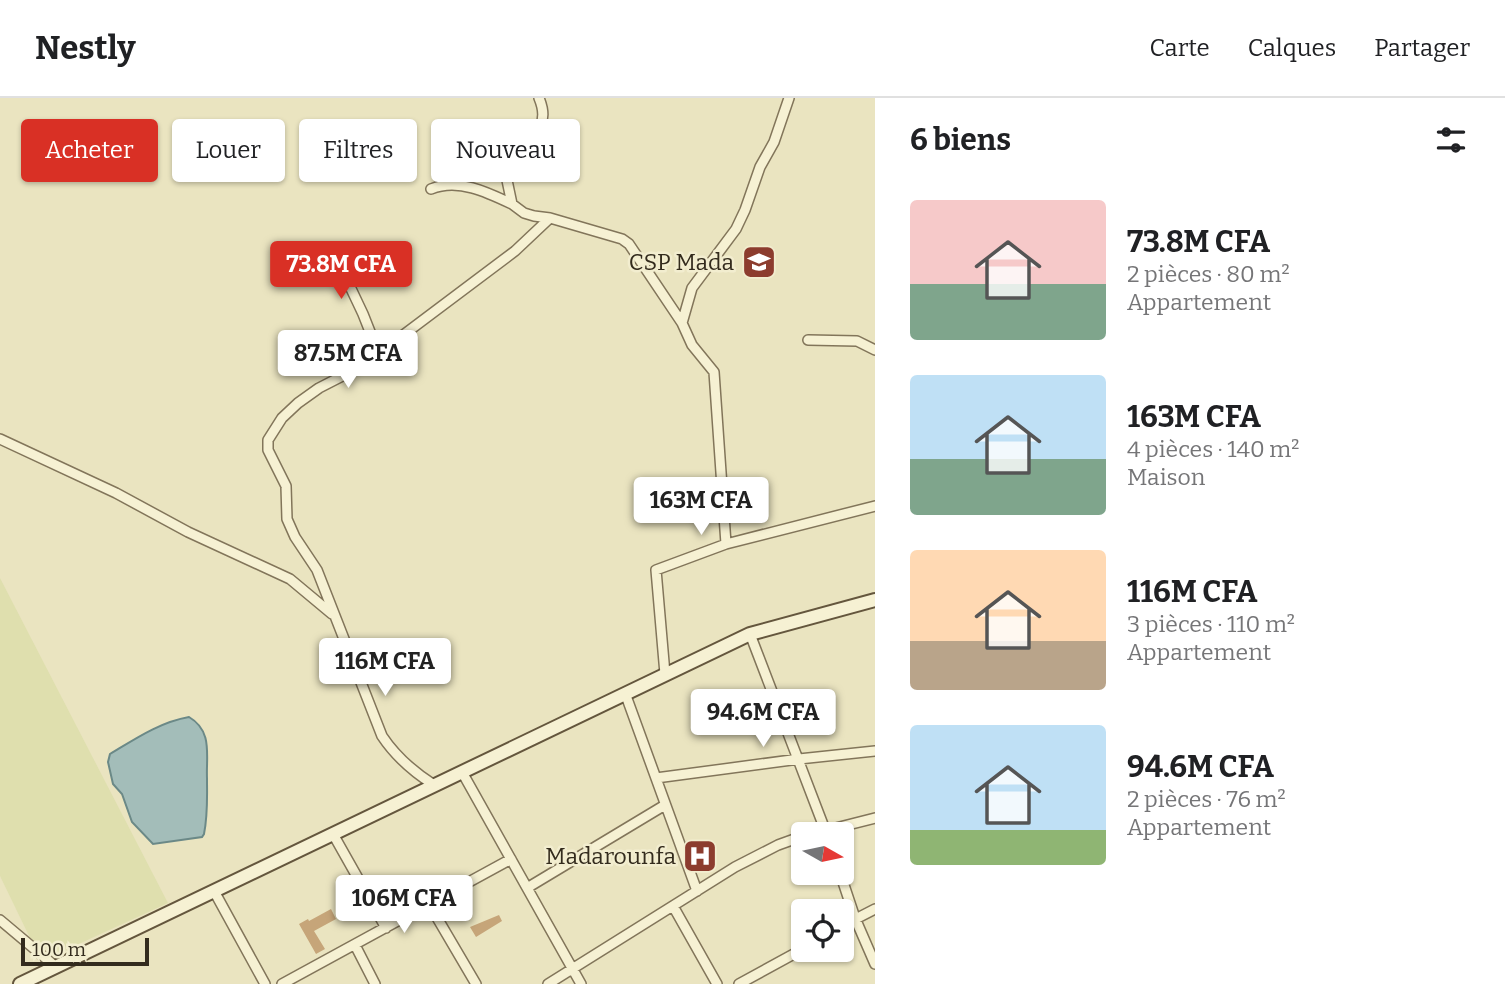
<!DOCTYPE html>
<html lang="fr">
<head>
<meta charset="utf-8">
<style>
  :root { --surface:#fff; --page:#f2f2f2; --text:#202124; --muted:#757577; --line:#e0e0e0; --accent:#d93025 }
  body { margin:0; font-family:Bitter,serif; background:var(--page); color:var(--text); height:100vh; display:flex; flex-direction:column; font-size:26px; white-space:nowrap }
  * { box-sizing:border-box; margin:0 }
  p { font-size:23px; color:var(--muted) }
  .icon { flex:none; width:38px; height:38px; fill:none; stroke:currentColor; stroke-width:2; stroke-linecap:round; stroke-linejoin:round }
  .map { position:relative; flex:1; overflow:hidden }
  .sheet { display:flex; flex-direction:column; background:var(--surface); width:630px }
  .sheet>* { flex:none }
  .guide { position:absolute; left:21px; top:21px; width:665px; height:63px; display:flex; gap:14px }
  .needle { width:46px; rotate:99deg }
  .tools { position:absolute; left:791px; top:724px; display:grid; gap:14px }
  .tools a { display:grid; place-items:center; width:63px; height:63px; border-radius:7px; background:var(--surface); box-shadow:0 2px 5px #0004; font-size:35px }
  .scale { position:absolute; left:21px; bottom:18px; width:128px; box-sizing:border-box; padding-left:7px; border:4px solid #332b1d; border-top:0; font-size:19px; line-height:24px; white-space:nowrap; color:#332b1d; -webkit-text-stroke:5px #f2edcf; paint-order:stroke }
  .price { position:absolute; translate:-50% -60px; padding:0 16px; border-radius:7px; background:#fff; color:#222; font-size:23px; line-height:46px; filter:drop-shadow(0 2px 4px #0008) }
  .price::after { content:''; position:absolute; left:50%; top:42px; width:21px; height:16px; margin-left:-10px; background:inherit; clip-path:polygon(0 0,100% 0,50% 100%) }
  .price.on { background:var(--accent); color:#fff }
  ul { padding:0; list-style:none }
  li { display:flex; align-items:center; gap:21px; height:175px; padding:0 35px }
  li span { display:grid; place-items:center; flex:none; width:196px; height:140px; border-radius:7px; color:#555 }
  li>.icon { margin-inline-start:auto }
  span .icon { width:84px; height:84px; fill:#fffc; stroke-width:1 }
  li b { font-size:30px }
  h2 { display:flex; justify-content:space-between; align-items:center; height:84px; padding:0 35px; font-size:30px }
  .chip { padding:0 24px; border-radius:7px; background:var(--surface); box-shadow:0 2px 5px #0004; font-size:24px; line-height:63px }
  .chip.on { background:var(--accent); color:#fff }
  header { display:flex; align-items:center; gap:42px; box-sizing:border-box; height:98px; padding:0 35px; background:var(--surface); border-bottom:2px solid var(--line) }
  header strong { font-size:33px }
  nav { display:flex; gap:38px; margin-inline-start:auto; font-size:24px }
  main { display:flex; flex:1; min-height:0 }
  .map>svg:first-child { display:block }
</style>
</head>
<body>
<header>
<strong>Nestly</strong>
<nav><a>Carte</a><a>Calques</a><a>Partager</a></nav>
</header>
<main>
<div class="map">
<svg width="875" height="886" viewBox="0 0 875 886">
  <rect width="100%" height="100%" fill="#eae4c0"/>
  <path fill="#dfdfae" d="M0,480L168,805L57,856L30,840L0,778Z"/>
  <path fill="#a3bdb9" stroke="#6b8987" stroke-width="2" d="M189,619C213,633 206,657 207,680C207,700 208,716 204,736L202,739L153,746L132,724L122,696L113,686L108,664L110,656C135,641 160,624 189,619Z"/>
  <path fill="#c6a579" d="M331,811L336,821L314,833L325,851L316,856L299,826L308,821L309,823Z
    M499,817L502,823L476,839L470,829Z"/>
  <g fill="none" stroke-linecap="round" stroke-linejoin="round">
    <g stroke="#82755a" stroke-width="12">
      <path id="street" d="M539,0C556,41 512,37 504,68L512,106L524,115L534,118L550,120L622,141L629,146L682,225L692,247L714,274L726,446
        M431,91C458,80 487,94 512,106
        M338,149L337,161L363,216L378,254
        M682,225L692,190L736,131L745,112L760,69L774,44L789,0
        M808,242L857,243L875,252
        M0,341L116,395L188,434L290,481L332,516
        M750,536L827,737
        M665,576L656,472L726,446L875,408
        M625,595L697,793
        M462,674L581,886
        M656,680L799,661L875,653
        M434,687C412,673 396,659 382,638L317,472L295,439L287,421L286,388L268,352V342L282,320L298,305L319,290L362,268L515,153L550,120
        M333,736L386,830
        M808,737L875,720
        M840,775L855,820L875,866
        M527,790L665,707
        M214,793L265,886
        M429,806L476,886
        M673,808L717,886
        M0,822L56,869
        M842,828L875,811
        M355,847L375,886
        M282,886L511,761
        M548,886L735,769L778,747L803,738
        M739,886L803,851"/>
    </g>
    <g stroke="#64563d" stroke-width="16">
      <path id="secondary" d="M20,886L750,536L875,502"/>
    </g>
    <use href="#street" stroke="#f6f1d3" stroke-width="9"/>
    <use href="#secondary" stroke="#f6f1d3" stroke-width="12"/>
  </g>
  <defs>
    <g id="school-square" transform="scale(1.75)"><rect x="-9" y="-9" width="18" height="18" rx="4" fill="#8c3c2e" stroke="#f2edcf"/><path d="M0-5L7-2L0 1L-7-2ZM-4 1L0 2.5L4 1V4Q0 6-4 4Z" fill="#fff"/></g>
    <g id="hospital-square" transform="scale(1.75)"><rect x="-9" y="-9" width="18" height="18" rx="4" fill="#8c3c2e" stroke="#f2edcf"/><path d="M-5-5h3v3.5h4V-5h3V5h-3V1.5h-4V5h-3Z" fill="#fff"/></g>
  </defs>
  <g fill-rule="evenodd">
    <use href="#school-square" x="759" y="164"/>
    <use href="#hospital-square" x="700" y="758"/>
  </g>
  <g text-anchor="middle" stroke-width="5" stroke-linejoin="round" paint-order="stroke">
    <g font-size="23" fill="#332b1d" stroke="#f2edcf" text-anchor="end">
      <text x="734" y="172">CSP Mada</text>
      <text x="676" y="766">Madarounfa</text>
    </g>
  </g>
</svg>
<div class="tools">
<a><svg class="needle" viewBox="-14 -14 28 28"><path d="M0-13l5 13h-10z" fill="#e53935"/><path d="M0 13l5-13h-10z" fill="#757577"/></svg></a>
<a><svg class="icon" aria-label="locate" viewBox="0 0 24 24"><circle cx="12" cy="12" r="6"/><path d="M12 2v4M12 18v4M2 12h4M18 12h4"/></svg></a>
</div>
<div class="scale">100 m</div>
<b class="price on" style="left:341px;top:203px">73.8M CFA</b>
<b class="price" style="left:348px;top:292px">87.5M CFA</b>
<b class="price" style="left:701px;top:439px">163M CFA</b>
<b class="price" style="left:385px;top:600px">116M CFA</b>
<b class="price" style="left:763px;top:651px">94.6M CFA</b>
<b class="price" style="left:404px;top:837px">106M CFA</b>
<div class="guide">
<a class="chip on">Acheter</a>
<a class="chip">Louer</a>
<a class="chip">Filtres</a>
<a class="chip">Nouveau</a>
</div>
</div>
<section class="sheet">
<h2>6 biens<svg class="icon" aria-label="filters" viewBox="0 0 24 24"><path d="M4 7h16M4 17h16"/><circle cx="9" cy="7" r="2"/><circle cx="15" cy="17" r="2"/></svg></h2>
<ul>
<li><span style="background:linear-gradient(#f6c9c9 60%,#7fa58c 0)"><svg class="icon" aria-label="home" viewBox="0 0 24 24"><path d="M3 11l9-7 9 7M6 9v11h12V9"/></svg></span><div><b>73.8M CFA</b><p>2 pièces · 80 m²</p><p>Appartement</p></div></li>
<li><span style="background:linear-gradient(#bfe0f5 60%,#7fa58c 0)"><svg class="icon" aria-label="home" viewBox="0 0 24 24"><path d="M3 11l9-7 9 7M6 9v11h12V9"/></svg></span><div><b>163M CFA</b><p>4 pièces · 140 m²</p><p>Maison</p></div></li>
<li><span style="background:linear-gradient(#ffd9b3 65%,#b9a48a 0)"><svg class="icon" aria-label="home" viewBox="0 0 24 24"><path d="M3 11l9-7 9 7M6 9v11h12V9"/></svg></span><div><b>116M CFA</b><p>3 pièces · 110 m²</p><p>Appartement</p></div></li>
<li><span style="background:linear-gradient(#bfe0f5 75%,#8fb573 0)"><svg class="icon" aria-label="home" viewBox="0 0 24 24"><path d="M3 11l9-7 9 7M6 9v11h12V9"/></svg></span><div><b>94.6M CFA</b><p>2 pièces · 76 m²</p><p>Appartement</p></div></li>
</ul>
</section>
</main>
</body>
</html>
